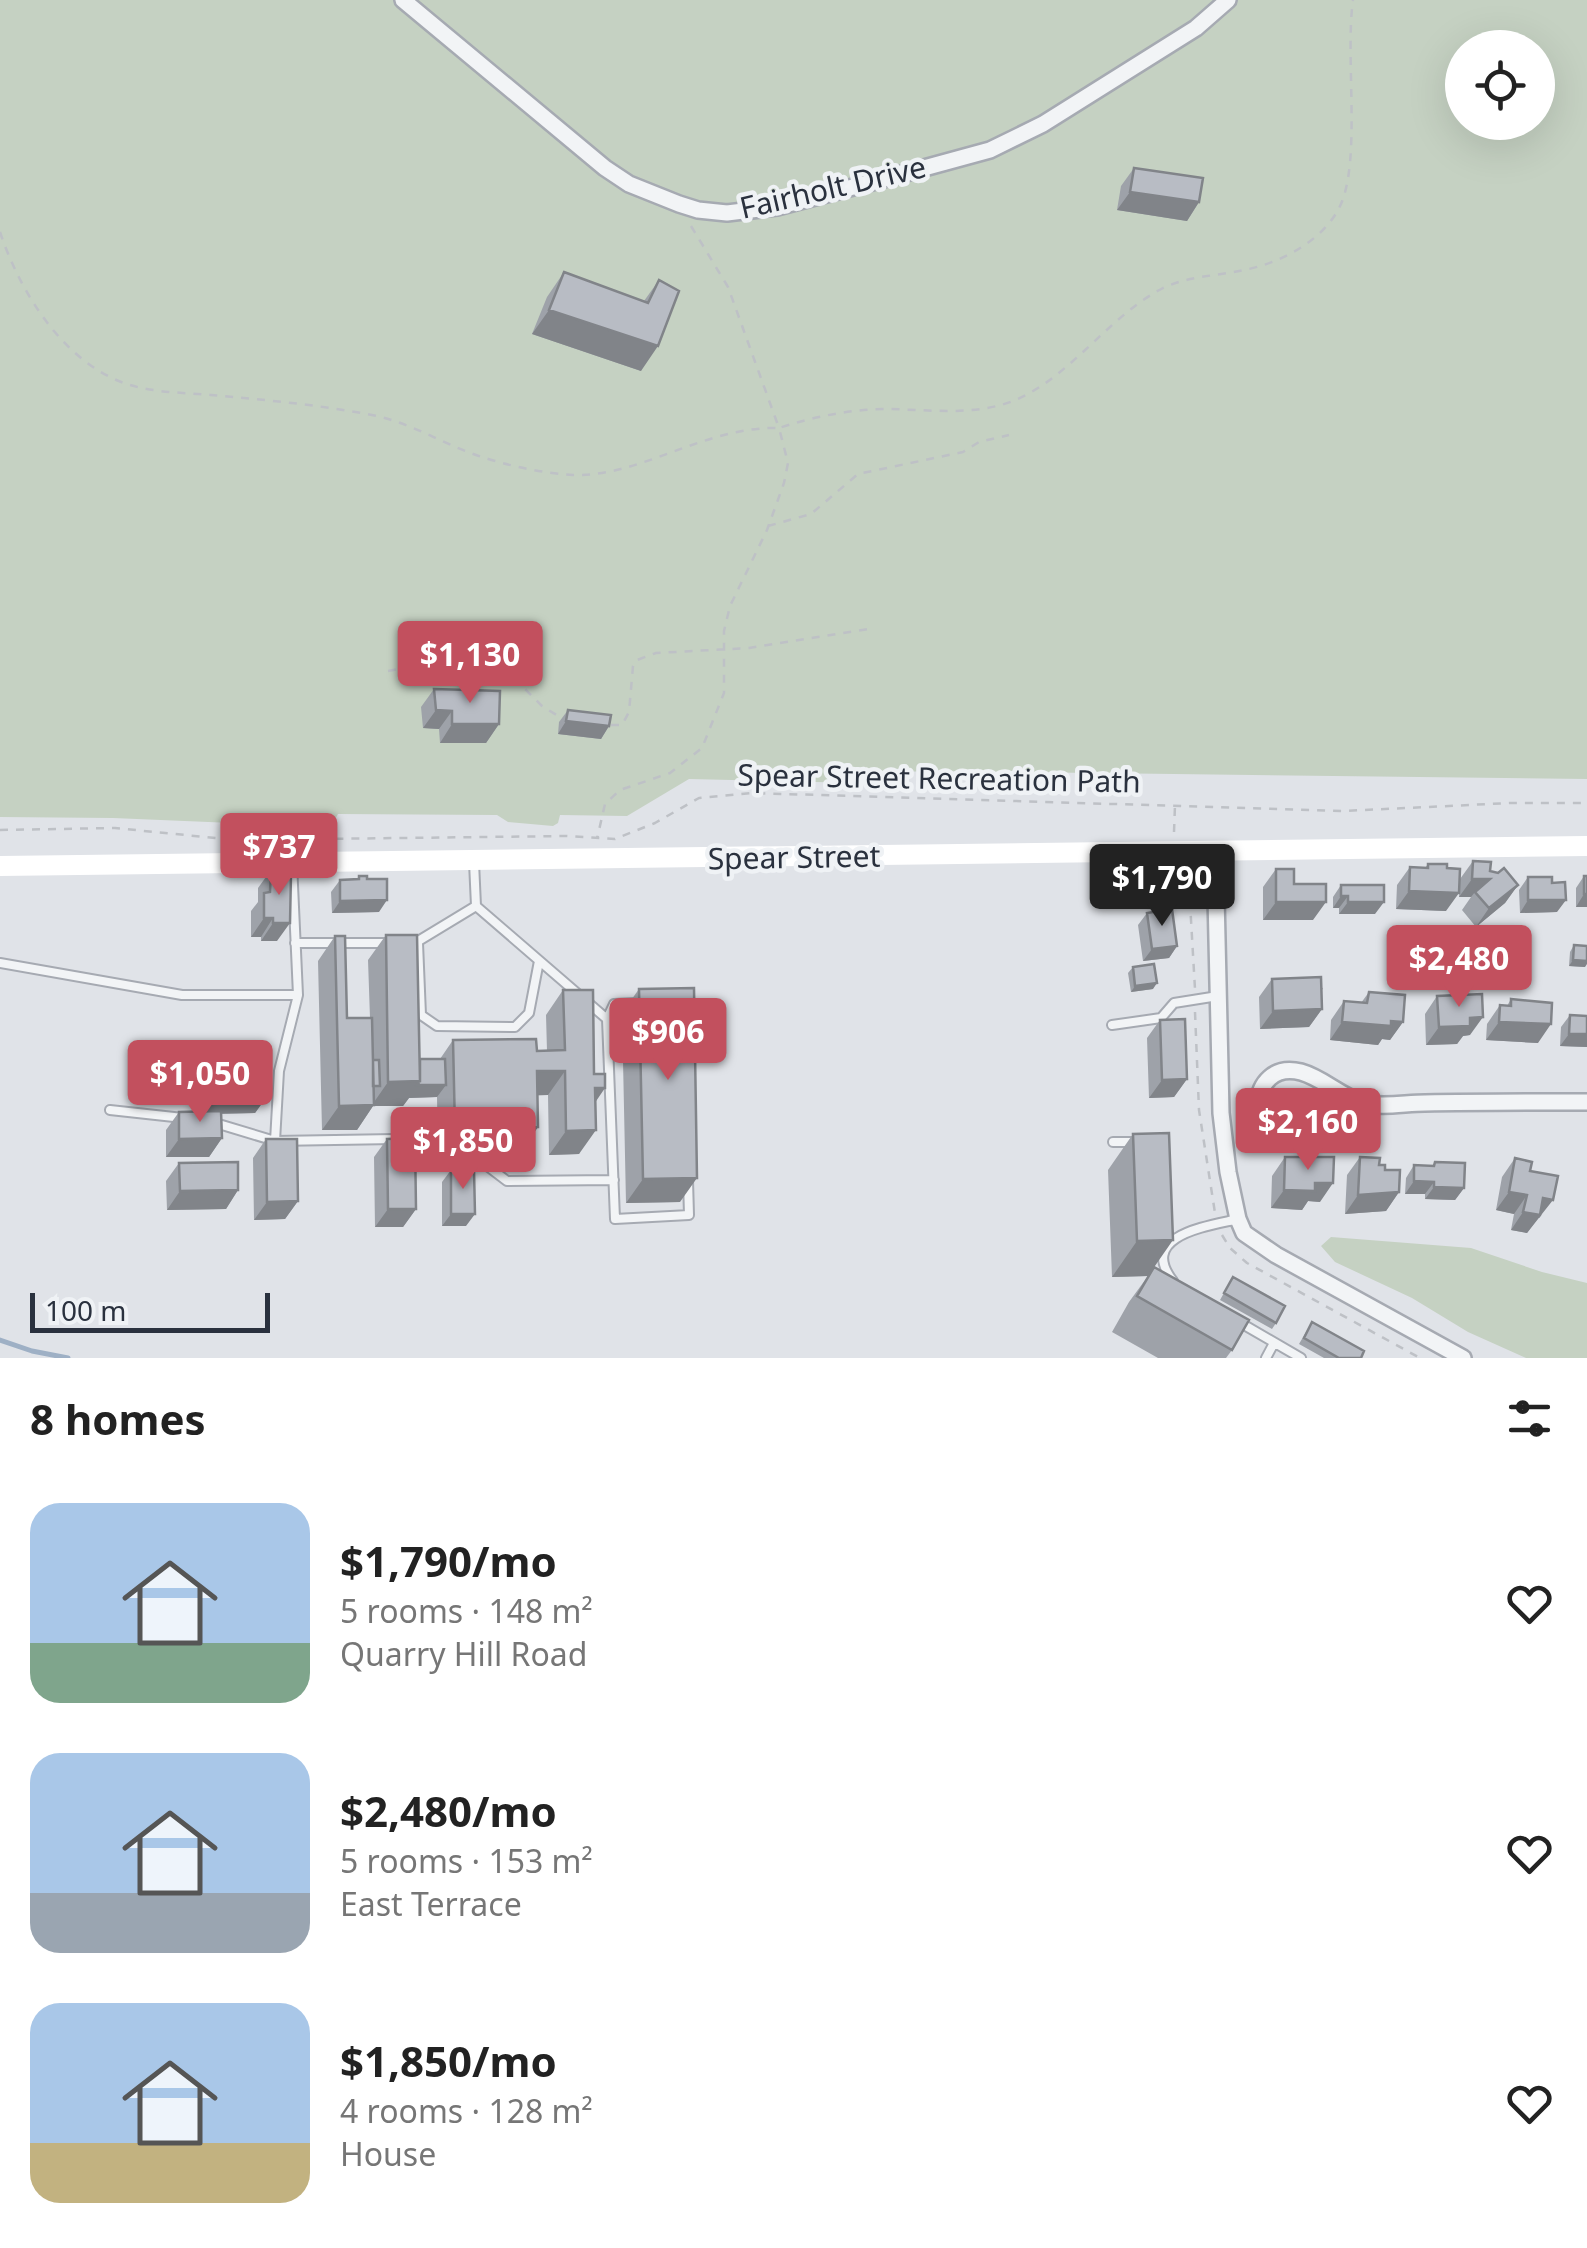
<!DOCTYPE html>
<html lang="en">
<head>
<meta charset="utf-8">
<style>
  :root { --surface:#fff; --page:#f2f2f2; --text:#222; --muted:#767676; --accent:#c2505e }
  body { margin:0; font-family:"Noto Sans",sans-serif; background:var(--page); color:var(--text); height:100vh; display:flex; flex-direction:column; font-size:38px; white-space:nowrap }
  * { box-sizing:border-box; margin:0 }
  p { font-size:32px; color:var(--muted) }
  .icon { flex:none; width:55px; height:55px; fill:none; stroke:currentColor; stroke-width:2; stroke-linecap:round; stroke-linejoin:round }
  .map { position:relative; height:1358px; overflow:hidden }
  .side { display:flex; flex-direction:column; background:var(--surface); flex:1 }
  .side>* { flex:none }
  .tools { position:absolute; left:1445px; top:30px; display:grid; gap:20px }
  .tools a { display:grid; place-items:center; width:110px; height:110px; border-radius:50%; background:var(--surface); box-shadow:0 10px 40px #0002; font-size:50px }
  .scale { position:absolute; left:30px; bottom:25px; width:240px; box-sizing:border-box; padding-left:10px; border:5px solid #2a313e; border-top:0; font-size:28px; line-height:35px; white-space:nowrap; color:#2a313e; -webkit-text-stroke:8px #eff2f5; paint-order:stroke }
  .price { position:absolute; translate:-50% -85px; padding:0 22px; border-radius:10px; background:var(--accent); color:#fff; font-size:32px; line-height:65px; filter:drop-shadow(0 2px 5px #0008) }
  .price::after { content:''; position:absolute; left:50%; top:60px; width:30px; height:22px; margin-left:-15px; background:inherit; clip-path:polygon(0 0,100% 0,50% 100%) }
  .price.current { background:#222; color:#fff }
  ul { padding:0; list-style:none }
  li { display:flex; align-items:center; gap:30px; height:250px; padding:0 30px }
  li span { display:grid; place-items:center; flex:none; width:280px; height:200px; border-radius:30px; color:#555 }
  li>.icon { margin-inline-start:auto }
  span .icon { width:120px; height:120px; fill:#fffc; stroke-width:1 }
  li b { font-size:42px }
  h2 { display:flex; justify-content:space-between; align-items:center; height:120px; padding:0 30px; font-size:42px }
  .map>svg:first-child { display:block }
</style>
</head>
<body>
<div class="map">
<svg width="1587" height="1358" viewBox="0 0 1587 1358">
  <rect width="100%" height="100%" fill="#e0e3e8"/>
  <path fill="#c5d1c2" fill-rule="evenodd" d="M0,0H1587V779L930,771L873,773L870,780L858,783L689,779L627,816L560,815L558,823L553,826L508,822L497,815L338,814L333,823L324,827L113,818L0,817ZM1462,48H1538V122H1462Z
    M1331,1237L1471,1248L1542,1272L1587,1283V1358H1526L1468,1332L1412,1298L1335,1262L1321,1246Z"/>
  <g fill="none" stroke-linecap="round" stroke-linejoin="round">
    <path stroke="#9eb0c5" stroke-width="5" d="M0,1340L32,1351L68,1358"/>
    <g stroke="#a6aab2" stroke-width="12">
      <path id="service" d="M474,862L476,906L607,1019L615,1219L689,1215L688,1180
        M292,863L298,995L279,1071L275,1141L395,1139
        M295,943H386
        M415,943L476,906
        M418,943L421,1015L437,1026L515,1027L529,1013L539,961
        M0,963L182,995H298
        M607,1019L614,1004L635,1003
        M1112,1025L1161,1018L1174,1003L1218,996
        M110,1110L183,1118
        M212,1122L275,1141
        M409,1139H422L423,1165H486L507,1181L614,1180
        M1113,1142H1136
        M1173,1281C1137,1235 1209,1226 1238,1219
        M1239,1322L1301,1358
        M1266,1358L1274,1343"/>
    </g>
    <g stroke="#a6aab2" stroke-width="20">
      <path id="minor" d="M403,0L605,168L629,184L679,204L698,210L727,213L777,207L891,177L990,150L1043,124L1196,28L1228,0
        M1215,853L1221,1113L1228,1172L1238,1219L1244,1233L1276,1255L1463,1358
        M1364,1103C1344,1115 1319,1136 1296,1140C1244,1148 1246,1058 1301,1072C1323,1078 1341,1097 1363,1103C1381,1108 1406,1103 1425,1103C1479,1102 1533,1102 1587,1102"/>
    </g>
    <path stroke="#bec1c6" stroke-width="2.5" stroke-dasharray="8 8" stroke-linecap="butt" d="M691,226L728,287L779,428C813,417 846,410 883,409C920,409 960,415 997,406C1063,390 1103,319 1163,288C1188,276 1217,276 1244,270C1281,263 1325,240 1341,204C1361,157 1345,57 1353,0
      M0,232C19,289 58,353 114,379C144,393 178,392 211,395C266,400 322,405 377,416C412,424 442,443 476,455C505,465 541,473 573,475C642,477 704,426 779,428L788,463L784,483L767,530L730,606L724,631V693L702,748L670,773L620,790L605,804L597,839
      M768,526L811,514L858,474L963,452L979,442L1009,435
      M388,671L442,661L468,666L520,684L542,706L563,719
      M611,725H622L629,712L633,666L637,660L656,653L749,648L868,629
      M0,830L115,828L235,840L567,836L615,839L655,823L699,798L752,793L1343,811L1511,803H1587
      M1174,832L1175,805
      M1188,868L1195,989
      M1195,1012L1199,1110L1215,1213
      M1222,1235L1230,1248L1247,1263L1420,1358"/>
    <use href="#service" stroke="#f2f4f6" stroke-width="8"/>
    <use href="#minor" stroke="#f2f4f6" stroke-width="15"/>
    <path stroke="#fff" stroke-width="20" d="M0,866L1587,846"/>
  </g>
  <path fill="#9ea2a9" d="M1134,168L1199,202L1187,221L1117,210L1121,186Z
    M564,272L644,301L659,280L641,371L532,334L547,297Z
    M434,689L499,724L486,743H440L439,729L423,728L421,707Z
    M568,710L609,726L601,739L558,734L559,722Z
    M1473,861L1518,885L1505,903L1476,927L1462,910L1471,897H1459L1460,879Z
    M1428,864L1446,911L1396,909L1397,885L1410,867L1425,868Z
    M1276,869L1294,884L1313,920H1263V887Z
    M271,870L277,941H261V937H251V911L258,902V888Z
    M359,876L367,879L379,912L332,913L331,892L340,880L357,879Z
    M1584,876H1587V907H1576V888Z
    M1528,877L1557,912L1520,913L1519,890Z
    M1341,885L1375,914H1339V908H1333V897Z
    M1147,913L1177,946L1169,958L1143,961L1138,925Z
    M386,935L420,1059H440L453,1040L537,1051H547L546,1015L563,990L595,1103L579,1154L549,1155L548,1095H538V1127L521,1151L438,1153L437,1097L409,1098L403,1106H373L357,1130H322L318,961L335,936L347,1018H370L368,960Z
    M1574,945L1585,967L1569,966L1570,952Z
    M1133,967L1153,989L1131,992L1128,973Z
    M1272,979L1323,988L1322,990V1009L1309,1027L1260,1029L1259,997Z
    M639,989L680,1202L626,1203L622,1013Z
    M1369,992L1403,1022L1390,1040L1382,1039L1378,1045L1330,1040L1331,1020L1344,1001L1361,1003Z
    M1437,996L1470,1035L1463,1036L1457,1044L1426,1045L1425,1014Z
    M1511,999L1538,1043L1486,1040L1487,1024L1500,1005L1507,1006Z
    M1570,1015L1587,1016V1047L1560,1046L1561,1027Z
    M1160,1020L1187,1079L1174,1097L1149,1098L1147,1038Z
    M209,1043L268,1095L255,1113L221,1114L222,1138L209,1157H166V1130L179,1112H197L196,1062Z
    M1133,1134L1154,1267L1232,1350L1226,1358H1158L1112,1332L1129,1302L1148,1276L1112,1277L1108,1170Z
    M266,1139L298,1201L285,1219L254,1220L253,1158Z
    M387,1139L416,1209L403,1227H375L374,1157Z
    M1285,1157L1320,1202L1308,1201L1302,1210L1271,1208L1272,1176Z
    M1360,1157L1379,1165L1385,1170L1399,1192L1386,1211L1345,1214L1347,1175Z
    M1515,1158L1530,1171L1540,1218H1538L1527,1233L1511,1230L1514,1214L1496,1210L1502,1177Z
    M1435,1162L1464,1188L1455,1200L1425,1199V1194H1405L1406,1178L1414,1165L1432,1166Z
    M179,1163L238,1190L226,1209L167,1210L166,1181Z
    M451,1170L466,1226H442V1182Z
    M1233,1277L1276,1323L1272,1329L1220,1300Z
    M1312,1322L1361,1358H1324L1299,1344Z"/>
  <path fill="#818489" d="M1130,192L1199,202L1187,221L1117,210Z
    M549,310L658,346L641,371L532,334Z
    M436,710L452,711L439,729L423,728Z
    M566,721L609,726L601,739L558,734Z
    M452,724H499L486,743H440Z
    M1472,879H1490L1475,892L1471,897H1459Z
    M1518,885L1505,903L1476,927L1489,908Z
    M1409,891L1459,893L1446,911L1396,909Z
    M1584,894H1587V907H1576Z
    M1341,896H1348L1339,908H1333Z
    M387,900L379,912L332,913L340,901Z
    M1528,900H1566L1557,912L1520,913Z
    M1276,902H1326L1313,920H1263Z
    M1348,902H1384L1375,914H1339Z
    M264,918H273L261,937H251Z
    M273,923H290L277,941H261Z
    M1177,946L1169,958L1143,961L1152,949Z
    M1573,960L1587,961V964L1585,967L1569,966Z
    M1157,983L1153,989L1131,992L1135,986Z
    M1322,1009L1309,1027L1260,1029L1273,1011Z
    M1483,1017L1470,1035L1463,1036L1457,1044L1426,1045L1439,1027L1470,1018Z
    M1391,1021L1403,1022L1390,1040L1382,1039L1378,1045L1330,1040L1342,1022Z
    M1499,1022L1551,1024L1538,1043L1486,1040Z
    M1569,1034H1587V1047L1560,1046Z
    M537,1071H565L548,1095L520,1096Z
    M1187,1079L1174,1097L1149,1098L1162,1080Z
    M420,1081L446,1085L437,1097L409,1098L403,1106H373L357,1130H322L339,1106L372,1105L388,1082Z
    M595,1088H605L588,1113Z
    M268,1095L255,1113L197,1114L210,1096Z
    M538,1127L521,1151L438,1153L455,1129Z
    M596,1130L579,1154L549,1155L566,1131Z
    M222,1138L209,1157H166L179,1139Z
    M697,1178L680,1202L626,1203L643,1179Z
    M1414,1181L1434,1182L1425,1194H1405Z
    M1315,1183H1333L1320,1202L1308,1201L1302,1210L1271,1208L1284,1190Z
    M1434,1187L1464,1188L1455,1200L1425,1199Z
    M238,1190L226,1209L167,1210L180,1191Z
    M1399,1192L1386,1211L1345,1214L1358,1195Z
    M1509,1192L1527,1195L1514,1214L1496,1210Z
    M1543,1198L1553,1200L1527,1233L1511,1230L1523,1212Z
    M298,1201L285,1219L254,1220L267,1202Z
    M388,1209H416L403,1227H375Z
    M451,1214H475L466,1226H442Z
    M1173,1240L1148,1276L1112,1277L1137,1241Z"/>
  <path fill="#b8bcc4" stroke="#818489" stroke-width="2.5" d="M1134,168L1203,178L1199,202L1130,192Z
    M564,272L648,303L659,280L679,291L658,346L549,310Z
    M434,689L500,691L499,724H452V711L436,710Z
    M568,710L611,715L609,726L566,721Z
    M1473,861L1491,862L1490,871L1498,873L1504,868L1518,885L1489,908L1475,892L1490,879H1472Z
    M1428,864H1447V868L1460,869L1459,893L1409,891L1410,867L1428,868Z
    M1276,869H1294V884H1326V902H1276Z
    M271,870H278V874H291L290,923H273V918H264V893L270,892Z
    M359,876H367V879H387V900L340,901V880L359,879Z
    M1584,876H1587V894H1584Z
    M1528,877H1552V883L1565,882L1566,900H1528Z
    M1341,885H1384V902H1348V896H1341Z
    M1172,909L1177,946L1152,949L1147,913Z
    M386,935H417L420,1081L388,1082Z
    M335,936H345L347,1018H372L374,1105L339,1106Z
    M1574,945L1587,946V961L1573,960Z
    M1154,964L1157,983L1135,986L1133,967Z
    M1321,977L1322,1009L1273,1011L1272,979Z
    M694,988L697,1178L643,1179L639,989Z
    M563,990H593L594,1074H605V1088H595L596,1130L566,1131L565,1071H537L538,1127L455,1129L453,1040L536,1039L537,1051L565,1050Z
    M1369,992L1405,995L1403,1022L1391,1021V1026L1342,1022L1344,1001L1367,1003Z
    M1482,994L1483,1017L1470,1018V1026L1439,1027L1437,996Z
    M1511,999L1552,1003L1551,1024L1499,1022L1500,1005L1511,1006Z
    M1570,1015L1587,1016V1034H1569Z
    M1185,1019L1187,1079L1162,1080L1160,1020Z
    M209,1043H267L268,1095L210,1096Z
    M420,1059H445L446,1085H417L420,1081Z
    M373,1060H379L380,1086H373Z
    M221,1111L222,1138L179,1139V1112Z
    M1169,1133L1173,1240L1137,1241L1133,1134Z
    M415,1138L416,1209H388L387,1139Z
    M266,1139H297L298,1201L267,1202Z
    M1285,1157H1334L1333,1183H1315V1191L1284,1190Z
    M1360,1157L1380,1158L1379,1165H1385V1170H1400L1399,1192L1358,1195Z
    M1515,1158L1532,1162L1530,1171L1558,1176L1553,1200L1543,1198L1540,1215L1523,1212L1527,1195L1509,1192Z
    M238,1162V1190L180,1191L179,1163Z
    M1435,1162L1465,1163L1464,1188L1434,1187V1182L1414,1181V1165L1434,1166Z
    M451,1170H474L475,1214H451Z
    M1154,1267L1249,1320L1232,1350L1137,1296Z
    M1233,1277L1285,1306L1276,1323L1224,1293Z
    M1312,1322L1364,1351L1361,1358H1339L1304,1338Z"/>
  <g text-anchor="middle" stroke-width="9" stroke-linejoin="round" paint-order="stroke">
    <g font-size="30" fill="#2a313e" stroke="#eff2f5">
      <text transform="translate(833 188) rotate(-13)" y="10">Fairholt Drive</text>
      <text transform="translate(939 779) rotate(1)" y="10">Spear Street Recreation Path</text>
      <text transform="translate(794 858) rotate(-1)" y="10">Spear Street</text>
    </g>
  </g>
</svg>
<div class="tools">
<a><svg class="icon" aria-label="locate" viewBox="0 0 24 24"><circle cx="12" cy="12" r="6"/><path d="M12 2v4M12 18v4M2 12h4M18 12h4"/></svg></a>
</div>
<div class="scale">100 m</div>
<b class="price" style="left:470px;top:706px">$1,130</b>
<b class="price" style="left:279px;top:898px">$737</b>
<b class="price current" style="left:1162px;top:929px">$1,790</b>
<b class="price" style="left:1459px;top:1010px">$2,480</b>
<b class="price" style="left:668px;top:1083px">$906</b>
<b class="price" style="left:200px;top:1125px">$1,050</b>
<b class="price" style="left:1308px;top:1173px">$2,160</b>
<b class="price" style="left:463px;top:1192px">$1,850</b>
</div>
<section class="side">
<h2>8 homes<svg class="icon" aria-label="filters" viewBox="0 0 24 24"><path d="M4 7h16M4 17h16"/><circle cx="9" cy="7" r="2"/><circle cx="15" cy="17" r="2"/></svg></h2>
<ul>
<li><span style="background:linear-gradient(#a9c7e8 70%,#7fa58c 0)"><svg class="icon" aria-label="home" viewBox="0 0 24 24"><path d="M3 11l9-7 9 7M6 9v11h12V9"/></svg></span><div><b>$1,790/mo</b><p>5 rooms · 148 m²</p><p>Quarry Hill Road</p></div><svg class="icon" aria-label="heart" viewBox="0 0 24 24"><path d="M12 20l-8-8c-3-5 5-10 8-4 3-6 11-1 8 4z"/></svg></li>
<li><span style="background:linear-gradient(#a9c7e8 70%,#9aa5b1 0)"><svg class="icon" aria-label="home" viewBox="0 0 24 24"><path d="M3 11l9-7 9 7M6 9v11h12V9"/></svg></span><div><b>$2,480/mo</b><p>5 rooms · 153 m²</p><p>East Terrace</p></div><svg class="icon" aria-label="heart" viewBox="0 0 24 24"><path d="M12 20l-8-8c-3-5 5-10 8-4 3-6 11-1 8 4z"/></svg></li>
<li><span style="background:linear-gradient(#a9c7e8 70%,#c2b280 0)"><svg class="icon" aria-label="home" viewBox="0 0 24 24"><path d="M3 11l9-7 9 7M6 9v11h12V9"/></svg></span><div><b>$1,850/mo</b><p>4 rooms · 128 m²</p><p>House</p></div><svg class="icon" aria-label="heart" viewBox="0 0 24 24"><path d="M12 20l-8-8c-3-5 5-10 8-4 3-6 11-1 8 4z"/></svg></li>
</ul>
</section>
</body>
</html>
